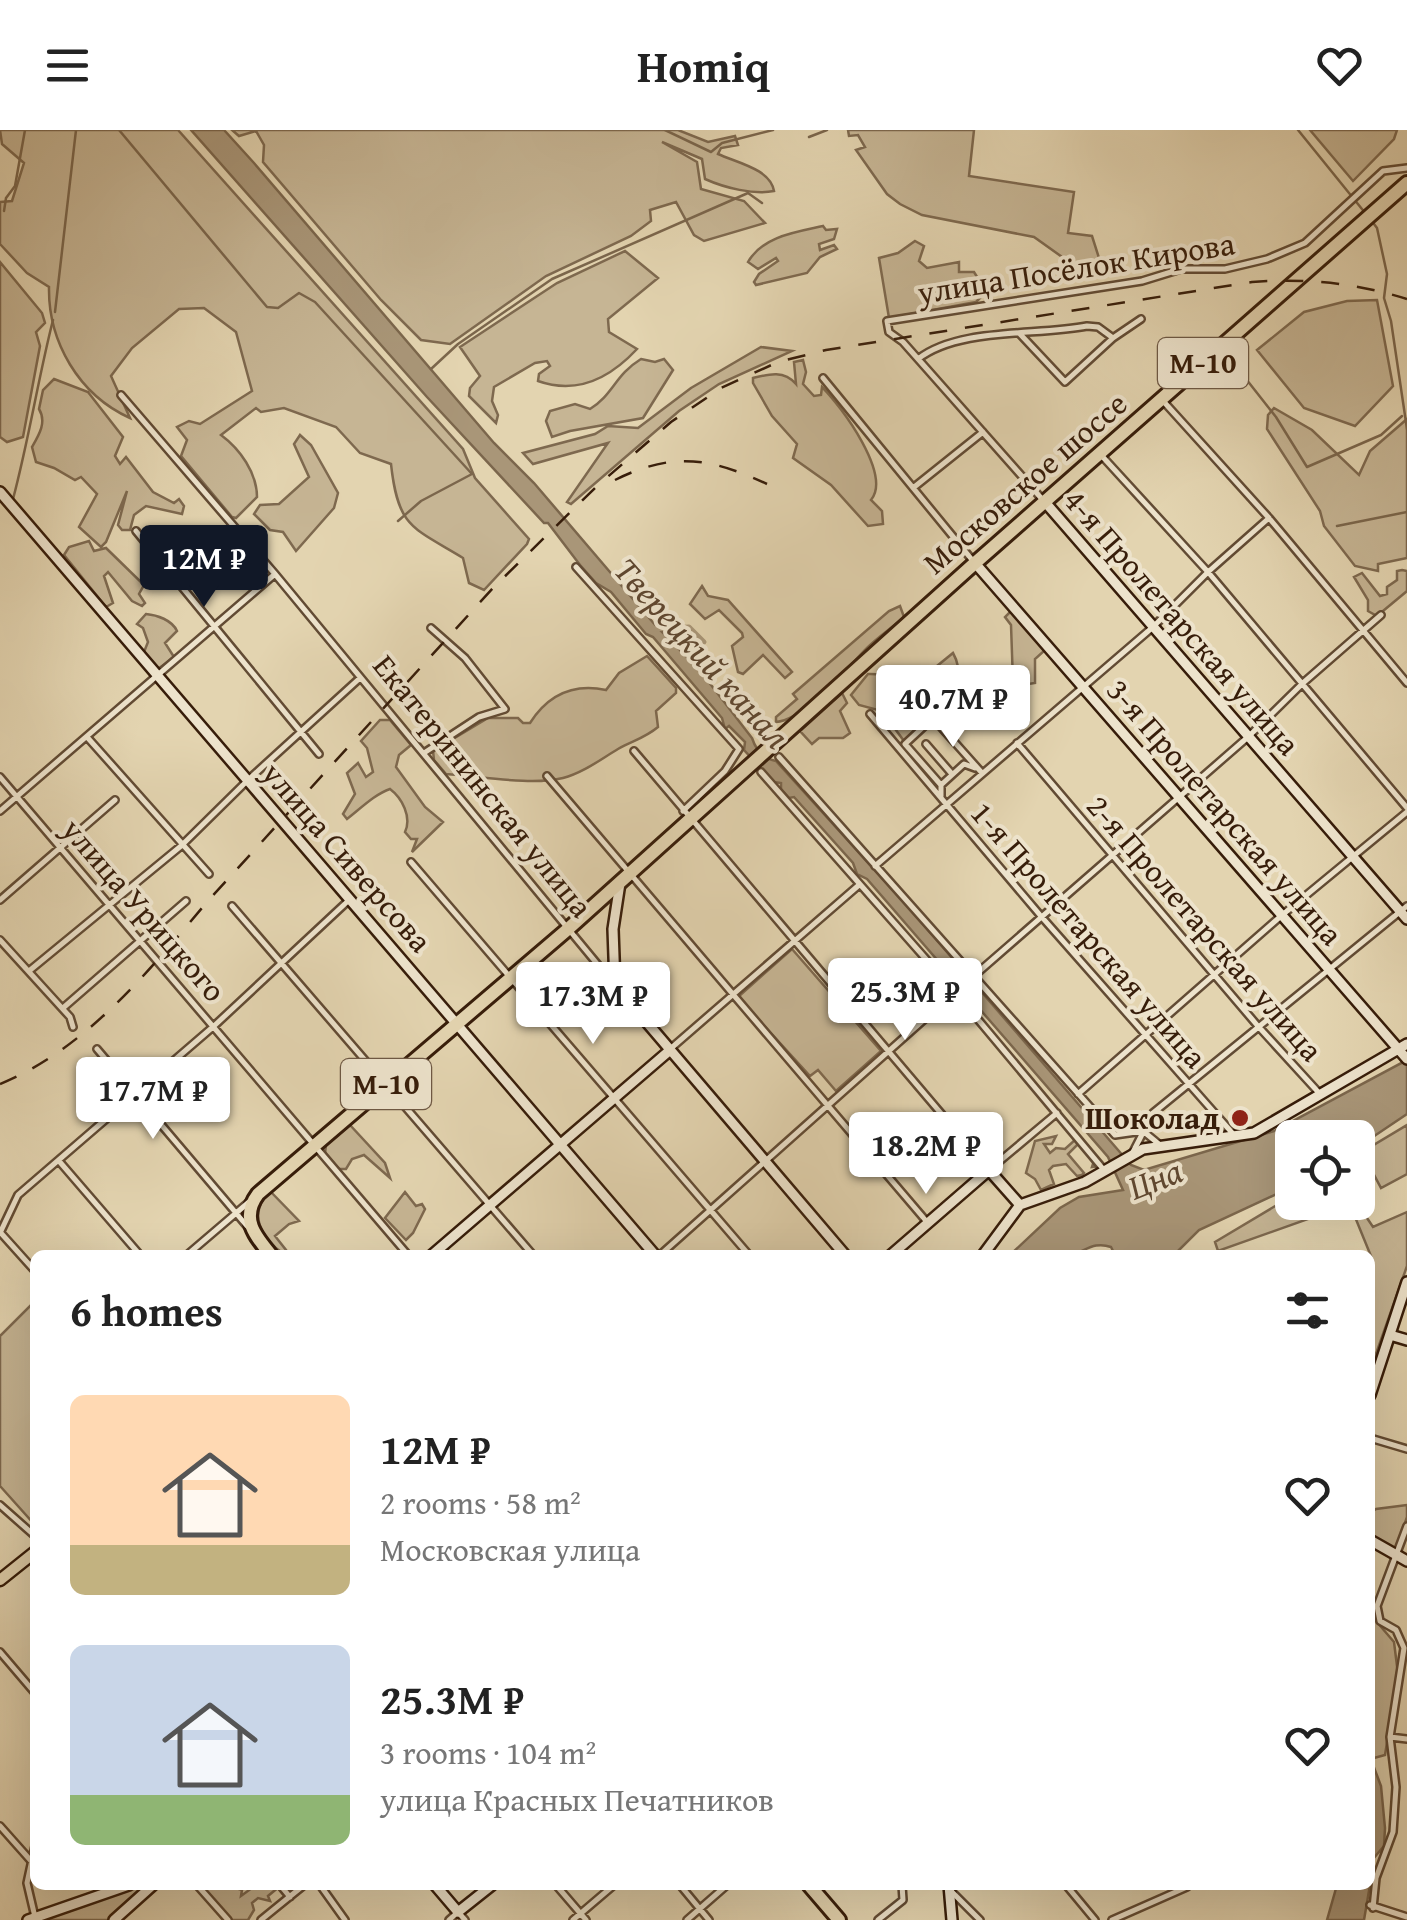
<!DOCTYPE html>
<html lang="en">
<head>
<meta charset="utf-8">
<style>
  :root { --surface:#fff; --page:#f6f6f6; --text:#222; --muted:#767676; --accent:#111827 }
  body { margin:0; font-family:"Gentium Book Plus",serif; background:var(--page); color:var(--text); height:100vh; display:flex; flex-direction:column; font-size:38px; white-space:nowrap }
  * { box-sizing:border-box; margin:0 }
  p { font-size:32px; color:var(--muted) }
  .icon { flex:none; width:55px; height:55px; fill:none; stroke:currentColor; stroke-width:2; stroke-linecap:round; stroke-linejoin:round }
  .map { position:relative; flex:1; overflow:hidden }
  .details { position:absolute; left:30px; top:1120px; width:1345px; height:640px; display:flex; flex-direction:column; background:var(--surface); border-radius:15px; box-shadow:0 10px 40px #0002 }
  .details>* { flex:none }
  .controls { position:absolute; left:1275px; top:990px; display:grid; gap:20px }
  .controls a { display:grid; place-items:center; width:100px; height:100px; border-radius:15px; background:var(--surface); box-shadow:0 10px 40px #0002; font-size:50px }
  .price { position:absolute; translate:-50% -85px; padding:0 22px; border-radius:10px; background:#fff; color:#222; font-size:32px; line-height:65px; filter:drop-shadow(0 2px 5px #0008) }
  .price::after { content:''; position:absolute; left:50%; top:60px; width:30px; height:22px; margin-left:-15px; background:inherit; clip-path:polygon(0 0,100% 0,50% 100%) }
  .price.on { background:var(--accent); color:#fff }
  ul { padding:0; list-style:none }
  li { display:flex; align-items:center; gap:30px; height:250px; padding:0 40px }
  li span { display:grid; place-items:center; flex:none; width:280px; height:200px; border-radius:15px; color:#555 }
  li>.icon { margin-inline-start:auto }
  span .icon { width:120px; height:120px; fill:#fffc; stroke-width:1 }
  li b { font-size:42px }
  h2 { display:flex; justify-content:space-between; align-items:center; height:120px; padding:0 40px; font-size:42px }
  header { display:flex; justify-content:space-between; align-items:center; height:130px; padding:0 40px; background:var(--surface); font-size:45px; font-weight:700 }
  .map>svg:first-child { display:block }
</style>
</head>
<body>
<header><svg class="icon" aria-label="menu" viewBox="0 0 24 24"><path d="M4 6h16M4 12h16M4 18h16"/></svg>Homiq<svg class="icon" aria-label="heart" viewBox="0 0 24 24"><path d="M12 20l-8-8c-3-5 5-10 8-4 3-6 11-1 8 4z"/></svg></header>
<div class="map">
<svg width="1407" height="1790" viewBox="0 0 1407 1790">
  <rect width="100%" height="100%" fill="#e3d4b0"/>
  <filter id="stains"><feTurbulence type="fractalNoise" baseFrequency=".002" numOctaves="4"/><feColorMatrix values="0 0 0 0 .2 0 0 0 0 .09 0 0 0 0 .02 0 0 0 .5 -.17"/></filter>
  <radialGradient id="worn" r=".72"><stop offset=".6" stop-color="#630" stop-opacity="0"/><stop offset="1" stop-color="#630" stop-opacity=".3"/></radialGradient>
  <path fill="#c6b594" stroke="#7e694f" stroke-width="2.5" d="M0,0H178L463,319L475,348L529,409L527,414L484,460L469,453L463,428C412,397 398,398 391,334L360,323L336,297L284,278L261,282L256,278L221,305C240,319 257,343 257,367L236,388L232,387L181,326L187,310L177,297L189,291L200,294L252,261L236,202L204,178L179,179L132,218L111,246L130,288C79,265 48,212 49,157L27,143L0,114V72L12,71L24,33L2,14Z
    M232,0H678L708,12L735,6L738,15L721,18L718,24C738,33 770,39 774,61C754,65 725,58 705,49L702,29L662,12L697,32L701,59L744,71L765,93L704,111L694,105L676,72L650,80L651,91L631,106L546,146L450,214L421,210L381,170L263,32L264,15L256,1L239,6Z
    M848,0H974L969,46L1074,62L1068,103L1092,106L1099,128L1086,144L1034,107L922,85L900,74L887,64L856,20L865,17L858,5L849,6Z
    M1310,0H1397L1394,9L1353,51Z
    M823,96L826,100L837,99L834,109L819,114L820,120L834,115L837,119L820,127L807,143L756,155L754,152L759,144L778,131L776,128L758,139L748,132C763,106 796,102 823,96Z
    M915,111L924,116L919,131L927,138L959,132V142H974L979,150L981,167L976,172L889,188L879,128L898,123Z
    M625,121L658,148L608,189L609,202L637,219C610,248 577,265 538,251L539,244L550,236L547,231L535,233L494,257L492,271L498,285L496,293L469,266L470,258L480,246L460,217L557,153Z
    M0,132L42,183L45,193L36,202L40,216L23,307L7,312L0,307Z
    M1377,170L1393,256L1355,296L1304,278L1257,220L1304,182L1347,171Z
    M761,217L792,221L719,254L679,281L571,374L567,372L608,313L533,334L523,323L595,304L608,296L638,298L691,258Z
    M641,229L655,232L664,229L673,240L643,288L570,301L552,307L546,291L550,281L575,274L590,279C613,265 615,245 641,229Z
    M803,230L806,242L803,254L814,266L821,265L822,257C842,277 892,345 871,370L882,381L883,394L868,396L831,355L793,328L797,314L772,286L753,253V248C769,244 784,240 796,254L794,232Z
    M54,249L88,262L123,307L115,326L120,334L126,327L153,362L174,373L179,369L184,376L182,384L146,376L134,385L130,400H122L118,395L127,361L106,412L101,417L79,397L97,364L81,347L75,350L54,338L36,332L32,317C39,305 47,292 39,279L43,260Z
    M1274,278L1312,300L1359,345L1370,321L1407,289V428L1378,434V441L1355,436L1324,396L1320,381L1267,299L1268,285Z
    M300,305L311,315L338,363L334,378L296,421L283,402L270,400L254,384L260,375L279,374L309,347L294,314Z
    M89,411L94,421L106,418L144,455L139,464L145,473L142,476L132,471L108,442L104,446L113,473L106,477L64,425L69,417Z
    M1402,440L1407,441V461L1377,486L1368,481V470L1354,447L1362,443L1380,466L1387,464V457L1397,450V441Z
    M702,456L708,466L728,470L792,542L785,548L763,525L743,544L738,542L732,516L743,507L742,503L719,480L705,489L690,474Z
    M900,476L904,487C892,498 878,507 867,518C847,538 805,590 776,592V587L797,569L793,564L889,481Z
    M1011,481L1038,507L1044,521L1035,529V553L1022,555L1013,552L1011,495L1005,487Z
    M146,484C157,485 172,490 177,501L165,513L174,527L158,539L144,522L148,512L143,498L137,494Z
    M953,523C964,542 954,554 962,572L947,586L941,580L932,584L904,611L882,581L859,575L851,565L868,544C889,543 897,554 911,568L942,542L937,536Z
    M647,526L676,558V563L656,581L658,597C645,608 632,611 618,619C601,629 583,643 563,648C531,656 480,646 446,644L434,630L433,621L488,588H518L523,593H530C548,565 573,553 606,560L619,543Z
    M842,563L847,573L840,581L850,603L843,608H819L812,614L800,601Z
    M380,590H390L411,615L399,625L396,637L425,677L443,692L412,722L417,709H411L405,702C412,687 402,668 390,659C375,664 360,679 347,689L343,684L355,664L347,643L358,633L366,647L373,642L367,618L361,611Z
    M792,819L881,921L836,961L818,940L810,946L738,867Z
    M350,995L385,1033L390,1048L364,1025L352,1029L346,1039H339L325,1023L326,1015Z
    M1407,995V1044L1381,1058L1362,1022Z
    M1069,999L1100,1036L1092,1037L1094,1031L1078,1014L1068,1024L1084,1043L1082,1045L1077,1046L1066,1034L1053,1036L1049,1040L1054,1054L1041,1060L1035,1049L1026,1043L1035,1011L1056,1006L1052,1014H1044L1050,1023L1056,1018L1065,1019L1075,1010Z
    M270,1061L299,1091L289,1094L275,1106L286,1120L284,1124C261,1109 247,1083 270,1061Z
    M405,1062L416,1076L422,1074L425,1079L413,1103L406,1110L385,1088Z
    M1292,1066V1072L1350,1074L1218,1121L1215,1112Z
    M1407,1082V1136L1370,1241V1140L1373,1131L1355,1087L1365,1085L1373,1097Z
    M35,1171V1395L0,1356V1206Z
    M1407,1375V1387L1396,1419L1370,1405V1383L1376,1379Z
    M1370,1484L1394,1512L1398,1544L1385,1625L1374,1628L1370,1620Z
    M200,1755H238L236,1758L242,1760L241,1766L256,1755L280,1756L268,1766L270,1771L258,1768L252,1773L254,1780L248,1790H229Z
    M137,1756L140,1763L109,1790H37Z"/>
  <path fill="#a99678" stroke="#7b664c" stroke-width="2.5" d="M191,0H224L254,33L494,313L534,353L656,496L698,538L752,608C756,620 764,629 776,631L909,778L1131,1035L1144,1040L1274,1001L1407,930V984L1358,1017V1008H1292V1057L1199,1100L1174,1125H1115L1111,1117C1094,1111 1086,1121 1071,1125C1053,1129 1028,1125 1010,1125L1060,1078L1079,1067L1123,1060L1108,1027L867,749L857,744L853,733L794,667L789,668L781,659V653L774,652L744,620L745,612L729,596L725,599L722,588L653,507L646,504L611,462L596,453L580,435L548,393H544L427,267Z
    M1370,1627L1381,1656L1385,1698L1384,1716L1373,1729L1370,1754Z
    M1337,1755H1370L1364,1790H1327Z"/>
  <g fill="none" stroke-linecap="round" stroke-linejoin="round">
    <path stroke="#7b664c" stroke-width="2.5" d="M119,0L267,177L278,178L299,163L315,172L472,344L421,371L398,391
      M665,0L711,22L722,13L773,0
      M1298,0L1366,84
      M809,7L827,0
      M4,81L6,68L15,56L25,0
      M1371,90L1377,98L1387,144L1384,168L1391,191L1407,299
      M55,182L76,0
      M431,239L458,214L552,149L748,63L762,73
      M1239,240L1276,287L1307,337L1381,305L1402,286
      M13,369C29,309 38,249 53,190
      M1337,396L1407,382"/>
    <path stroke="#a99678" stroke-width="5" d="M654,499L689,497L704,512"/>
    <g stroke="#624b34" stroke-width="10">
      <path id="street" d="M1020,204L1065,252L1113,208L1141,189
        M918,229C959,197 1037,206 1087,196L1098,197L1113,208
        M823,248L973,431
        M121,265L275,444L613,853
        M1164,272L1269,388L1407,553
        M1101,325L1208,442L1407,678
        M913,358L983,302
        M1042,369L903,212L889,202L887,191L1142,151L1181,139H1225L1267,129L1305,113L1383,41L1407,38
        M136,401L319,624
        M576,437L739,619L725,641L683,681
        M870,584L1040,785L1234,1005
        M87,607L209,744
        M1017,613L1257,895L1320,964
        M926,614L952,644
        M634,621L989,1040L1057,983
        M424,623L479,587L505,579L465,528L431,498
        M779,627L1115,1005L1143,1001L1160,1015
        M761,642L955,862L1104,1040
        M547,646L927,1092
        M0,647L408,1125
        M941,655L964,634L975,638
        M941,666V655L905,614L933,588L982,643
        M0,681L275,444
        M411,732L749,1125
        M875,736L1153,497L1208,442L1269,388
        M0,770L115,670
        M232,776L533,1125
        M0,810L70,887L73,897
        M29,841L181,716L248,650L360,548
        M975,845L1248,607L1303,553L1381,485
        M63,878L186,771
        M97,919L247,1096
        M669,920L859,755
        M1078,964L1281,786L1407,682
        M1133,1022L1153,983L1407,776
        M59,1031L140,1125
        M0,1102L35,1141
        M0,1103L18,1065L214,896L348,771
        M187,1125L249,1072
        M660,1125L955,862
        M1370,1308L1407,1319
        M0,1375L35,1406
        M0,1522L35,1563
        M1390,1607L1407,1609
        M0,1696L32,1732
        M35,1716L27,1753L35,1787
        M197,1755L228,1790
        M280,1755L290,1767
        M320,1755L345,1790
        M556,1755L586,1790
        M680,1755L709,1790
        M1066,1755L1095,1790
        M952,1762L980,1790
        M1370,1775L1407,1787
        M1373,1778L1376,1748L1393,1702L1396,1657L1390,1607L1404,1518L1396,1500L1380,1491L1377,1476L1407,1396
        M261,1790L304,1755
        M449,1790L458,1782L465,1790
        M573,1790L614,1755
        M687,1790L727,1755
        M878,1790L903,1770L902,1755
        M1112,1790L1187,1757L1185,1755"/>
    </g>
    <g stroke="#371d0a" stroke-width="14">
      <path id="secondary" d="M0,362L655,1125
        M1045,372L1407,789
        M975,433L1407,929
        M620,753L613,799L615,855L845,1125
        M432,1125L669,921
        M891,1125L989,1040L1020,1075
        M983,1125L1020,1075L1085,1052L1143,1019L1254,1003L1407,914
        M1390,1205L1407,1210
        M1370,1265L1407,1152
        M1370,1410L1407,1431
        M435,1755L458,1782L492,1755
        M949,1755L952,1790
        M28,1790L129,1755
        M114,1790L153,1755"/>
    </g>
    <g stroke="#371d0a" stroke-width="15">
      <path id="primary" d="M0,1450L35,1422"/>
    </g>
    <g stroke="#371d0a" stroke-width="18">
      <path id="highway" d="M271,1125C255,1106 240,1088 258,1064L568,799L975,433L1407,53
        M809,1755L839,1790"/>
    </g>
    <use href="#street" stroke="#ede3cc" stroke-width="5"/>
    <use href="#secondary" stroke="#ede3cc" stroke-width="9"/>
    <use href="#primary" stroke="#e3d4b0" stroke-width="10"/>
    <use href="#highway" stroke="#e3d4b0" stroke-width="12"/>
    <path stroke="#371d0a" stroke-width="2.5" stroke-dasharray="18 18" stroke-linecap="butt" d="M615,350C673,321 711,328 767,354
      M0,954C86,919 149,841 207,772L493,458L597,356L671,292L721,258L778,232L826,220L1252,152C1306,148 1356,153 1407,169"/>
  </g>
  <circle fill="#8f2418" stroke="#ede3cc" stroke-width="4" cx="1240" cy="988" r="10"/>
  <g text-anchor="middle" stroke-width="8" stroke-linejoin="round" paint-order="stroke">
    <g fill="#ede3cc" stroke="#6e5844" stroke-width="2.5">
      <rect x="1158" y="208" width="90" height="50" rx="8"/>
      <rect x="341" y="929" width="90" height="50" rx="8"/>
    </g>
    <g font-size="30" font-weight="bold" fill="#371d0a">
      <text x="1203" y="243">М-10</text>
      <text x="386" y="964">М-10</text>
    </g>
    <g font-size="32" fill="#371d0a" stroke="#ede3cc">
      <text transform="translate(1076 138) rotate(-9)" y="11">улица Посёлок Кирова</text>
      <text transform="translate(1025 353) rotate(-41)" y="11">Московское шоссе</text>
      <text transform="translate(1182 492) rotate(49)" y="11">4-я Пролетарская улица</text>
      <text transform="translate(483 656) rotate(51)" y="11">Екатерининская улица</text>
      <text transform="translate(1225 682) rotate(49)" y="11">3-я Пролетарская улица</text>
      <text transform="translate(347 727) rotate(49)" y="11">улица Сиверсова</text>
      <text transform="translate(144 780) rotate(49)" y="11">улица Урицкого</text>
      <text transform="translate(1205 798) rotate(49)" y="11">2-я Пролетарская улица</text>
      <text transform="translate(1089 805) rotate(49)" y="11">1-я Пролетарская улица</text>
    </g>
    <g font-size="32" font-weight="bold" fill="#371d0a" stroke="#ede3cc" text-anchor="end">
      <text x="1220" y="999">Шоколад</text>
    </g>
    <g font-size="35" font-style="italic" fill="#5f4730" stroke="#ede3cc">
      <text transform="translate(702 523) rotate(48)" y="12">Тверецкий канал</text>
      <text transform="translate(1155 1049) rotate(-22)" y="12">Цна</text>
    </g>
  </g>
  <rect width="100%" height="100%" filter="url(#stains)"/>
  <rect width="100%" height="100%" fill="url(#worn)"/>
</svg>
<div class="controls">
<a><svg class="icon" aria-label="locate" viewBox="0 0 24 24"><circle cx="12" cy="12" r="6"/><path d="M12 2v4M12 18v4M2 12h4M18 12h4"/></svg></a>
</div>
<b class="price on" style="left:204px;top:480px">12M ₽</b>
<b class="price" style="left:953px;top:620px">40.7M ₽</b>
<b class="price" style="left:905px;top:913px">25.3M ₽</b>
<b class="price" style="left:593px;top:917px">17.3M ₽</b>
<b class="price" style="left:153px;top:1012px">17.7M ₽</b>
<b class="price" style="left:926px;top:1067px">18.2M ₽</b>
<section class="details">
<h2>6 homes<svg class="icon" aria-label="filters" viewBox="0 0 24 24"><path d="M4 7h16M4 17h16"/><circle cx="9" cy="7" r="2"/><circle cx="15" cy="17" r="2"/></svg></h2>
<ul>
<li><span style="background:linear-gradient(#ffd9b3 75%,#c2b280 0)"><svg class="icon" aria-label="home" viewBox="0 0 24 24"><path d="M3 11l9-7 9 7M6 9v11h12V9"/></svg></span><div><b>12M ₽</b><p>2 rooms · 58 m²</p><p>Московская улица</p></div><svg class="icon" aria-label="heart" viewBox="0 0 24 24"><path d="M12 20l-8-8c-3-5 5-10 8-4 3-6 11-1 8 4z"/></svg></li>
<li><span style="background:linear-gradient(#c9d6e8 75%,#8fb573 0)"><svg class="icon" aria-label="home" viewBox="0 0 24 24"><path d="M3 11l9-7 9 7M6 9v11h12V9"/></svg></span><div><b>25.3M ₽</b><p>3 rooms · 104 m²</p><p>улица Красных Печатников</p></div><svg class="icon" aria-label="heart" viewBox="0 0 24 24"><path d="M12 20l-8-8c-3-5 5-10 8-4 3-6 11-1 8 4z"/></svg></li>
</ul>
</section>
</div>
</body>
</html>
